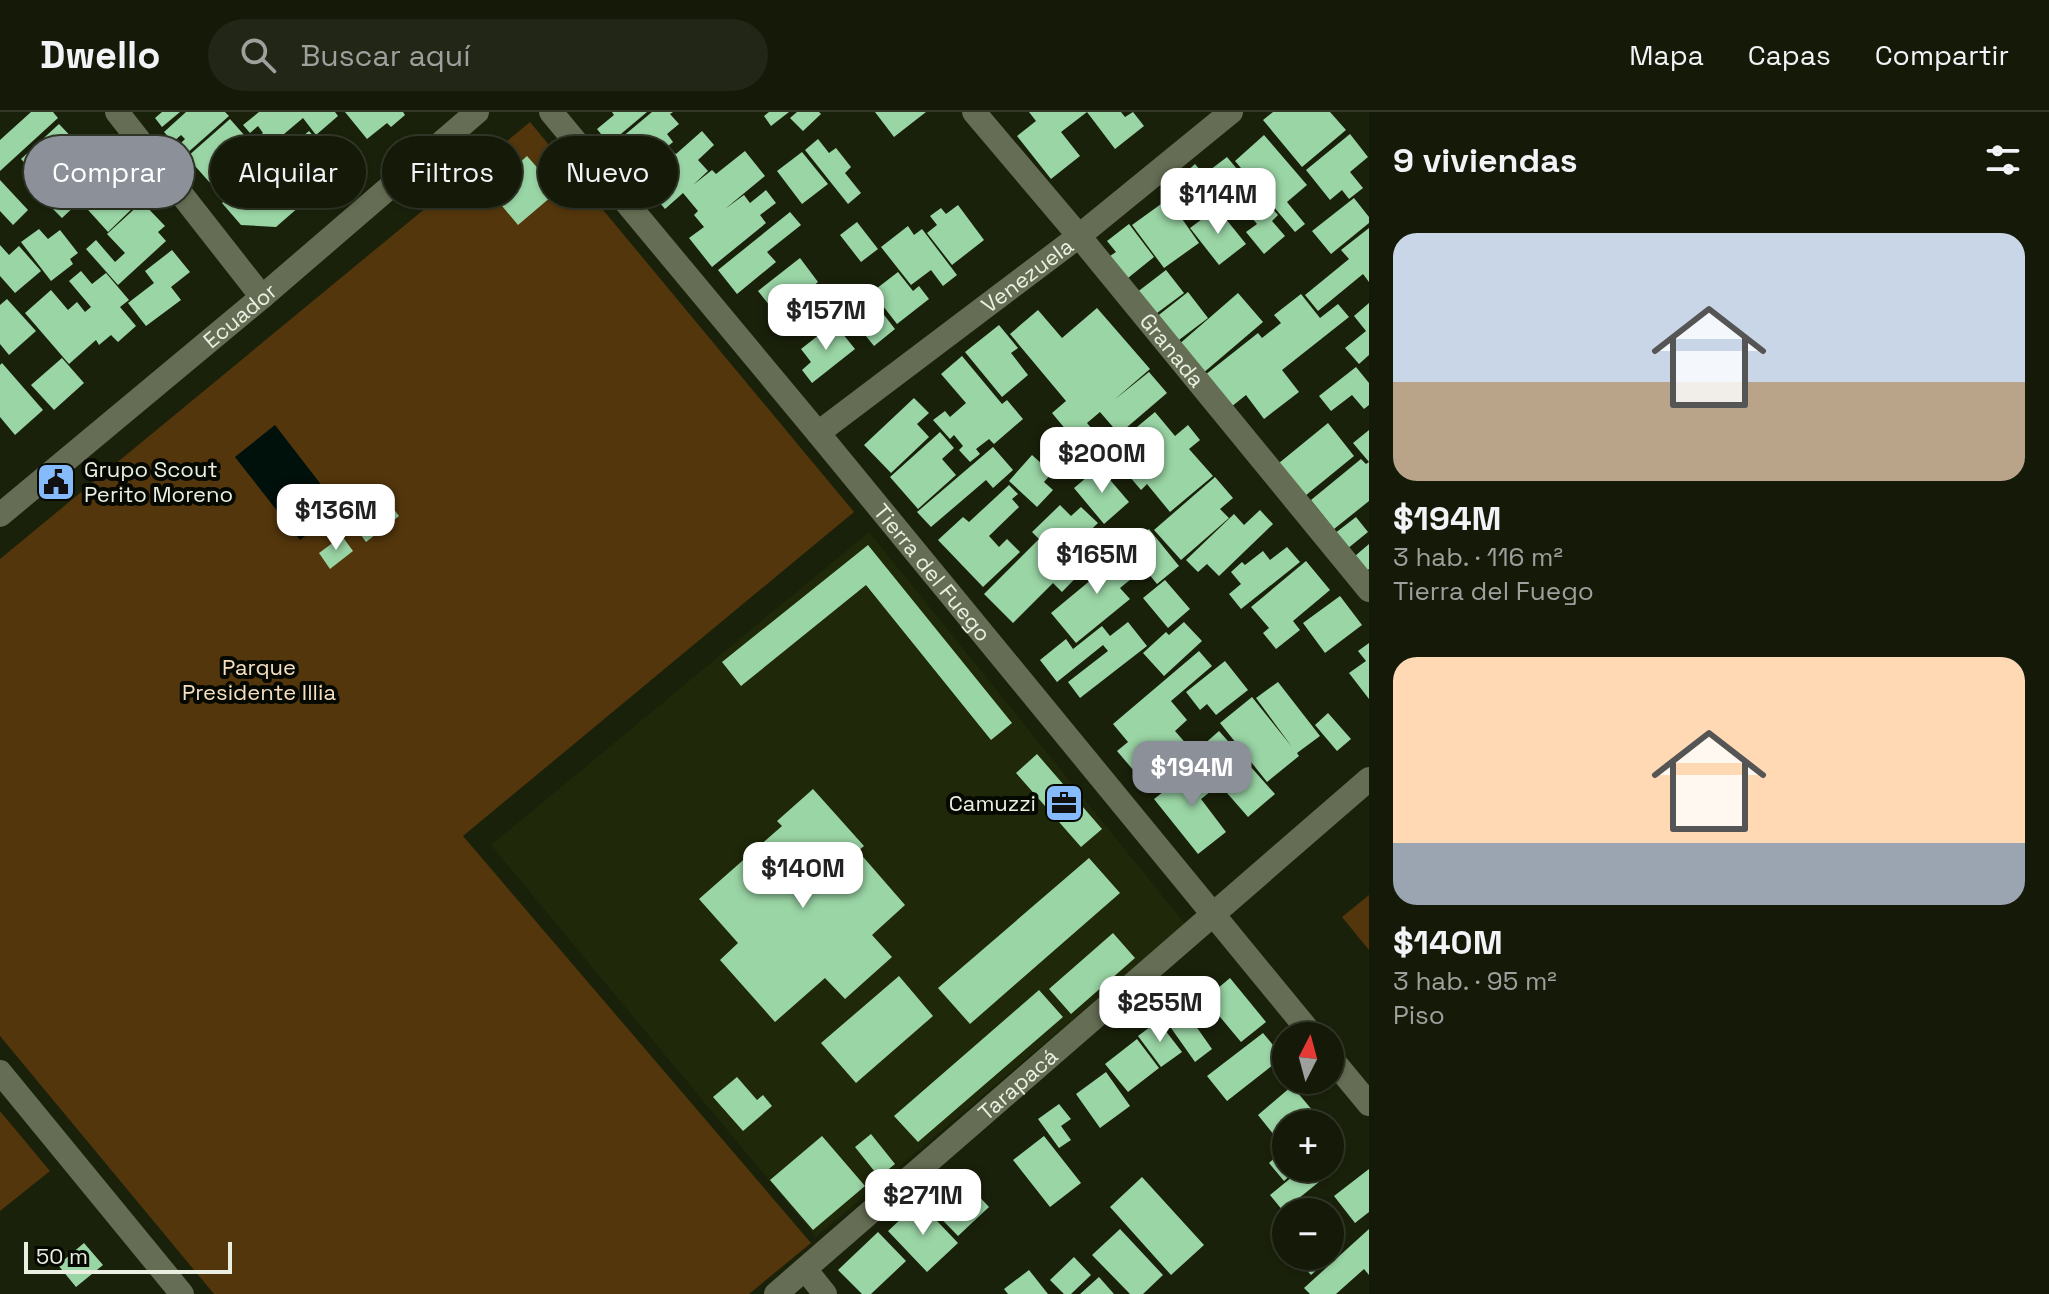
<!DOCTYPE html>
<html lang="es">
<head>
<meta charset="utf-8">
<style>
  :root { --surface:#141908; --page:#212616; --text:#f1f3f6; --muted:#9da09c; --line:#333829; --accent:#8c9099 }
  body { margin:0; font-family:"Space Grotesk",sans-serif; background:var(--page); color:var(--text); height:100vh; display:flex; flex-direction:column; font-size:30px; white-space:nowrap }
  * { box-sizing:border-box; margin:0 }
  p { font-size:26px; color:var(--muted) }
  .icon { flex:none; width:44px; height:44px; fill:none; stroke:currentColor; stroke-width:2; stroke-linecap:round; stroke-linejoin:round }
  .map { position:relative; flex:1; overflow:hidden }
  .panel { display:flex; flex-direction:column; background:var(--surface); width:680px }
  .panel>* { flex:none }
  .top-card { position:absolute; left:24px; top:24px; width:760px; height:72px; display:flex; gap:16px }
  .needle { width:52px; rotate:6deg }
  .fabs { position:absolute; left:1272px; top:910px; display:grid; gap:16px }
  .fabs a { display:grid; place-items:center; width:72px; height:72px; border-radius:50%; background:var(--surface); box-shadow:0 2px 6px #0004,0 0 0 2px var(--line); font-size:40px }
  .scale { position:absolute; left:24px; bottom:20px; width:208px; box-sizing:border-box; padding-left:8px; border:4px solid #eaefe1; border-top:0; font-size:22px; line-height:28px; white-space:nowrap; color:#eaefe1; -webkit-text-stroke:6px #060902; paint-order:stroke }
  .price { position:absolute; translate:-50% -68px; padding:0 18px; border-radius:16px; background:#fff; color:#222; font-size:26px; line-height:52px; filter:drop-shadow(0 2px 4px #0008) }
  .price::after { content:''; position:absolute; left:50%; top:48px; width:24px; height:18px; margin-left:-12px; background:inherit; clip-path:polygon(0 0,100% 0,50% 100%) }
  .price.selected { background:var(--accent); color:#fff }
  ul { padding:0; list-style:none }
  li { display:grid; align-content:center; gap:16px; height:424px; padding:0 24px }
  li span { display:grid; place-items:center; height:248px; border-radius:24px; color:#555 }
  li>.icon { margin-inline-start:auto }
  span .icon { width:144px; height:144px; fill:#fffc; stroke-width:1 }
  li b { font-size:34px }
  h2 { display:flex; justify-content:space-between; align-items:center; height:96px; padding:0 24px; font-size:34px }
  .pill { padding:0 28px; border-radius:36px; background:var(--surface); box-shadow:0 2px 6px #0004,0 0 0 2px var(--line); font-size:28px; line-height:72px }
  .pill.selected { background:var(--accent); color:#fff }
  header { display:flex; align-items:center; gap:48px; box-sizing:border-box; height:112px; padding:0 40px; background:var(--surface); border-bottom:2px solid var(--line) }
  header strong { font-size:38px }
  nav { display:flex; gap:44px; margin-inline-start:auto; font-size:28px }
  .search { width:560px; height:72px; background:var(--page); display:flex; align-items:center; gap:20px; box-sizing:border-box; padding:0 28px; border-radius:44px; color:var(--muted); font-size:30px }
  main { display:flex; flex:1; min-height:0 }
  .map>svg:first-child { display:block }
</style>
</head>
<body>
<header>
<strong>Dwello</strong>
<div class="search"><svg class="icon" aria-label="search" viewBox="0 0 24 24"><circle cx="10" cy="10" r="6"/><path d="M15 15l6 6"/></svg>Buscar aquí</div>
<nav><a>Mapa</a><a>Capas</a><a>Compartir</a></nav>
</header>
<main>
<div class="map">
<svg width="1369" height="1182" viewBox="0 0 1369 1182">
  <rect width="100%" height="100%" fill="#1a210a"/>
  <path fill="#1f2809" d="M869,420L1185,812L816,1125L491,733Z"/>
  <path fill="#53360c" d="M530,10L854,400L463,724L811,1131L749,1182H214L0,924V447Z
    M1369,783V838L1342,805Z
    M0,999L50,1059L0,1099Z"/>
  <path fill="#00100b" d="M275,313L340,397L300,428L235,345Z"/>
  <path fill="#9ad5a5" d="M31,0H53L58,6L0,59V28Z
    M162,0H180L162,15L155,6Z
    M186,0H225L229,4L185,43L177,35L185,27L181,23L173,30L164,20Z
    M259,0H335L338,4L316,23L303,6L265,38L256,27L263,21L258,14L250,21L243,13Z
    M345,0H403L405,3L391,15L387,11L367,27Z
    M612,0H647L609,32L597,17L614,3Z
    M652,0H673L670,2L679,12L667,22L673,30L638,59L615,31Z
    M769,0H789L771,14L764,4Z
    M797,0H819L821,2L803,19L790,6Z
    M875,0H926L894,25Z
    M1029,0H1087L1061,20L1080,44L1051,67L1017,24L1036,9Z
    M1087,0H1121L1125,5L1133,0L1144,14L1115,37Z
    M1273,0H1330L1346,18L1302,55L1263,8Z
    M230,7L245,24L239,30L248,40L211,72L187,45Z
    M59,12L79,33L41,68L21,47Z
    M309,19L325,37L336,27L353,46L310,84L277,46Z
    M702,19L714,33L698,48L708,59L693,73L712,58L716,62L745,39L765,64L725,97L744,83L750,91L766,78L776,91L760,103L766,111L712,155L689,126L704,115L694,103L698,99L683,81L665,97L638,65L670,37L676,42Z
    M1350,22L1368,45L1350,60L1363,76L1349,87L1342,78L1330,88L1306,58Z
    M1264,23L1307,73L1287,90L1305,112L1295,120L1235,49Z
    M90,26L118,56L110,63L137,92L108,120L80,89L62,106L50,94L60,85L50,74L70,56L64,49Z
    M818,27L829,41L836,36L851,55L845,61L861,81L848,92L805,38Z
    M264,37L308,87L276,115L241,113L222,91L254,64L244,54Z
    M802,40L828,72L802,92L777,59Z
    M527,44L558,79L518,113L492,82L513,65L509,60Z
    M1227,45L1251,74L1233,88L1210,58Z
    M1195,52L1223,85L1202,103L1174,71Z
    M0,68L28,98L13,113L0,99Z
    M1354,86L1369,105V111L1331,142L1312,119Z
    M1168,87L1199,131L1164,156L1132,113Z
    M1264,87L1278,103L1272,109L1285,124L1264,142L1246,120L1257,112L1247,100Z
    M142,90L165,114L158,120L166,129L118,173L86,137L96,128L115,150L125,141L107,122Z
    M958,93L984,128L952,153L927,121L937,113L930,104L941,96L946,102Z
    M1217,96L1246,132L1219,153L1190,116Z
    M790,100L801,113L767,140L776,150L737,182L718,158Z
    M857,110L878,137L861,150L840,123Z
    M1129,112L1154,145L1128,166L1110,144L1116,140L1107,129Z
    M908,114L914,123L922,117L957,163L943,174L931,158L911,173L881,135Z
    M1369,116V170L1363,162L1318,199L1305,183L1349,147L1341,138Z
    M39,117L48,127L60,118L78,141L70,147L73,152L51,169L21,130Z
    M0,133L9,143L19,134L41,159L15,181L0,164Z
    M172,138L190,160L171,175L181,188L146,214L128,191L154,171L145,159Z
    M800,146L818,170L777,203L758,179Z
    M1166,158L1184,181L1153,204L1136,181Z
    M81,159L92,172L106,161L129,188L120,195L136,214L118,230L111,223L99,233L96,228L69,252L25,201L51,178L68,198L77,190L85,200L91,195L69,169Z
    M898,160L913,179L919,174L929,187L897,212L872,180Z
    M1188,180L1208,206L1175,231L1155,206Z
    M867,181L895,217L874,234L845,198Z
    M1238,181L1263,210L1202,262L1177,234Z
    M1301,182L1320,206L1338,192L1349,205L1282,258L1299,280L1264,307L1246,283L1231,295L1205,263L1258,221L1262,226L1281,211L1274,203Z
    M7,187L36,219L9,243L0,232V193Z
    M1369,191V243L1359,252L1345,236L1366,219L1354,204Z
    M1097,196L1150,257L1114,288L1149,260L1167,281L1119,322L1100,300L1087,311L1098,324L1082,337L1052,301L1066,289L1010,222L1038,198L1062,226Z
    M834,211L855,237L812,271L802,258L811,250L801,237Z
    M999,213L1018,236L1011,241L1028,263L1002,285L965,240Z
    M962,244L1002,292L1007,288L1023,307L994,332L989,327L976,337L980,342L970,350L959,338L963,334L954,323L950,327L933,308L945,299L950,305L966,291L941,262Z
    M62,246L84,271L54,298L31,273Z
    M2,251L43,298L15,323L0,305V253Z
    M1356,255L1369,271V293L1364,297L1352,283L1331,299L1319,284Z
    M914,286L929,301L917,312L929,325L891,361L864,333Z
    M1155,300L1175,324L1188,313L1200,328L1189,337L1213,364L1170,400L1147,372L1141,378L1108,339Z
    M1328,311L1354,344L1305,384L1279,351Z
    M1369,318V389L1334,417L1311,388L1361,347L1366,352L1369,350L1353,331Z
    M940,320L954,336L942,347L956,363L918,397L890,365Z
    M993,335L1013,358L993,376L986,368L931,415L917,400Z
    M1032,343L1052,361L1044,370L1053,378L1037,395L1009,369Z
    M1099,355L1129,390L1104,412L1074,376Z
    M1215,365L1233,386L1220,397L1229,406L1181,448L1154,418Z
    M1009,373L1018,382L1012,387L1019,395L989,424L999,435L1007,427L1020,440L983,475L938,428L963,405L969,410Z
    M383,383L399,404L366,430L350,408Z
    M1060,393L1071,404L1081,395L1098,411L1081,427L1098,443L1062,480L1053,471L1013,511L984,482L1039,427L1032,420Z
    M1260,398L1273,412L1219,464L1207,452L1198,460L1186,448L1234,402L1244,413Z
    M1356,405L1368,420L1347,437L1334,422Z
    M1149,417L1179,454L1157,472L1127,435Z
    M342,424L353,439L330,457L319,441Z
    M1369,432V457L1367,459L1355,444Z
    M868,433L1012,611L991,628L866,473L741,574L722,550Z
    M1287,435L1300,450L1241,497L1229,482L1241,472L1231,460L1242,450L1245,453L1263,439L1270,448Z
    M1126,440L1142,458L1120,476L1130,487L1076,531L1051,501L1092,467L1085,459L1105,442L1112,451Z
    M1306,449L1330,478L1293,509L1300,518L1276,537L1263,521L1269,516L1251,495Z
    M1165,468L1190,497L1168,516L1143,486Z
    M1340,484L1362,513L1325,541L1303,511Z
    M1128,510L1147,534L1080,586L1068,570L1108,539L1103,533L1057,570L1040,548L1066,527L1073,537L1102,514L1110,524Z
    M1184,510L1202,529L1164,564L1143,541L1166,520L1169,523Z
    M1369,531V587L1349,561L1366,549L1358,539Z
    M1199,539L1212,554L1171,589L1187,608L1175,619L1189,635L1146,673L1117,639L1128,630L1113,612Z
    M1225,549L1248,578L1216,603L1207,592L1200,598L1186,580Z
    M1278,570L1320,624L1297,641L1299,644L1267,670L1220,611L1252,585L1292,635L1256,586Z
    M1328,601L1351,627L1337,639L1315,613Z
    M1219,619L1275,682L1248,705L1193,642Z
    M1037,642L1102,717L1081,735L1016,661Z
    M1198,653L1216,675L1201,687L1226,720L1198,742L1154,687Z
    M813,677L864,734L858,739L905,793L872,823L892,845L845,887L825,866L775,910L720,848L738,831L699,787L782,714L777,709Z
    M1089,746L1120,781L970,912L938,876Z
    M1113,821L1135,846L1071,902L1049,877Z
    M899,864L933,904L856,971L821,931Z
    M1230,866L1266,910L1241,930L1205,887Z
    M1039,878L1063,905L918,1030L894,1004Z
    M1181,893L1212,937L1195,950L1164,906Z
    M1158,909L1182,940L1161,955L1138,924Z
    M1263,921L1283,945L1227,989L1207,964Z
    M1137,927L1159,956L1128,980L1105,952Z
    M1106,960L1130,994L1100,1016L1076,982Z
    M737,965L757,988L763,983L772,994L743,1019L713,985Z
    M1292,974L1313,999L1297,1012H1286V1021L1278,1028L1258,1003Z
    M1059,992L1071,1007L1061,1014L1071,1028L1059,1036L1038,1007Z
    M871,1022L895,1052L879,1065L855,1035Z
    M822,1024L865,1074L813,1118L770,1068Z
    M1044,1024L1081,1071L1050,1095L1013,1048Z
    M1286,1036V1056H1298L1284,1069L1269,1051Z
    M1330,1040L1340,1053L1283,1099L1270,1083L1303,1056H1330Z
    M1369,1057V1100L1355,1111L1334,1084Z
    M954,1058L989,1095L958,1124L923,1088Z
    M1142,1065L1204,1133L1171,1163L1110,1095Z
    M919,1090L958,1131L927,1160L888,1119Z
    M1120,1117L1163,1163L1143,1182H1130L1092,1143Z
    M1369,1117V1163L1364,1157L1336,1182H1310L1304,1176Z
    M878,1120L906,1149L871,1182H862L838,1158Z
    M84,1131L103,1153L76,1175L58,1153Z
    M1330,1132L1337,1140L1311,1163L1294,1144H1330Z
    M1074,1145L1091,1163L1071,1182H1064L1050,1168Z
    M1029,1158L1048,1182H1008L1004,1177Z
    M1099,1165L1114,1182H1080Z"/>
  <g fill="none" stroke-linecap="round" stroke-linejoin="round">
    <g stroke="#656e54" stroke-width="24">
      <path d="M117,0L262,185"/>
      <path id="s1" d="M551,0L818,321L1313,924"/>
      <path id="s2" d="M974,0L1079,124L1369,478"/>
      <path id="s3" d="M818,321L1079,124L1231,0"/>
      <path id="s4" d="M0,403L262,185L477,0"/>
      <path d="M1330,945L1369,992"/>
      <path d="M0,960L182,1182"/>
      <path d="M805,1157L825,1182"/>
      <path id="s5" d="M776,1182L1369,667"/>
    </g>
  </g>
  <defs>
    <g id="civic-square" transform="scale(2)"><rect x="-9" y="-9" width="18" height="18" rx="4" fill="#86bbfb" stroke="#060902"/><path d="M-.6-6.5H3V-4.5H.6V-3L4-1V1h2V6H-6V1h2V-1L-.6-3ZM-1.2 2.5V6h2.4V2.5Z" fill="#111"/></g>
    <g id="office-square" transform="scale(2)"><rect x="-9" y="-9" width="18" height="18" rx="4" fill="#86bbfb" stroke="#060902"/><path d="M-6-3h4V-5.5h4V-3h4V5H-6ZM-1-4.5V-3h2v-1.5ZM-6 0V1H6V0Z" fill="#111"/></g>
  </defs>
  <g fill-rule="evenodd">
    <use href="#civic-square" x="56" y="370"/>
    <use href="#office-square" x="1064" y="691"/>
  </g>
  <g text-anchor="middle" stroke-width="8" stroke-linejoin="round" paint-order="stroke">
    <g font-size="22" fill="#eaefe1" stroke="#060902">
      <text dy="8" stroke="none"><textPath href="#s3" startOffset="262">Venezuela</textPath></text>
      <text dy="8" stroke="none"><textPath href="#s4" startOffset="312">Ecuador</textPath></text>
      <text dy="8" stroke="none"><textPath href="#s2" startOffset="310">Granada</textPath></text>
      <text dy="8" stroke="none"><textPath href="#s1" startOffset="598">Tierra del Fuego</textPath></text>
      <text dy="8" stroke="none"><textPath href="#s5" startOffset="320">Tarapacá</textPath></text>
    </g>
    <g font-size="22" fill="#eaefe1" stroke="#060902" text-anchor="start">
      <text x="84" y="365">Grupo Scout<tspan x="84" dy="25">Perito Moreno</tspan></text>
      <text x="1036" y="699" text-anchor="end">Camuzzi</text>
    </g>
    <g font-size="22" fill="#f7dec0" stroke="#060902">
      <text x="259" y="563">Parque<tspan x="259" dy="25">Presidente Illia</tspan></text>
    </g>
  </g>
</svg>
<div class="fabs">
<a><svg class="needle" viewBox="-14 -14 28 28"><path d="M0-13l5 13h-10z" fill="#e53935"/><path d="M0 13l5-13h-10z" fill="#9da09c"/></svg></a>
<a>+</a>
<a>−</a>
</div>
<div class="scale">50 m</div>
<b class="price" style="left:1218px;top:124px">$114M</b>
<b class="price" style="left:826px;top:240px">$157M</b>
<b class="price" style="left:1102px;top:383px">$200M</b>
<b class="price" style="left:336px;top:440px">$136M</b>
<b class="price" style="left:1097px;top:484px">$165M</b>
<b class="price selected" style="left:1192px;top:697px">$194M</b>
<b class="price" style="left:803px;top:798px">$140M</b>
<b class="price" style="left:1160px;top:932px">$255M</b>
<b class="price" style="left:923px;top:1125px">$271M</b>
<div class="top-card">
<a class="pill selected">Comprar</a>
<a class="pill">Alquilar</a>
<a class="pill">Filtros</a>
<a class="pill">Nuevo</a>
</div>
</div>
<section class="panel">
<h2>9 viviendas<svg class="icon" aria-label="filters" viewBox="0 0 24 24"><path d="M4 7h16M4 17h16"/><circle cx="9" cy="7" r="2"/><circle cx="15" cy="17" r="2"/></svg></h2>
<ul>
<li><span style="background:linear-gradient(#c9d6e8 60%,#b9a48a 0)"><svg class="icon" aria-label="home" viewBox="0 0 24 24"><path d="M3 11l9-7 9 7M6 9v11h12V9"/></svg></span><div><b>$194M</b><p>3 hab. · 116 m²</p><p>Tierra del Fuego</p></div></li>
<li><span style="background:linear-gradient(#ffd9b3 75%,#9aa5b1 0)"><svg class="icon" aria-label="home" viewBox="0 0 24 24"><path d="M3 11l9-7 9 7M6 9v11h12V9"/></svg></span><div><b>$140M</b><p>3 hab. · 95 m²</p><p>Piso</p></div></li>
</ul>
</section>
</main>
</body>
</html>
